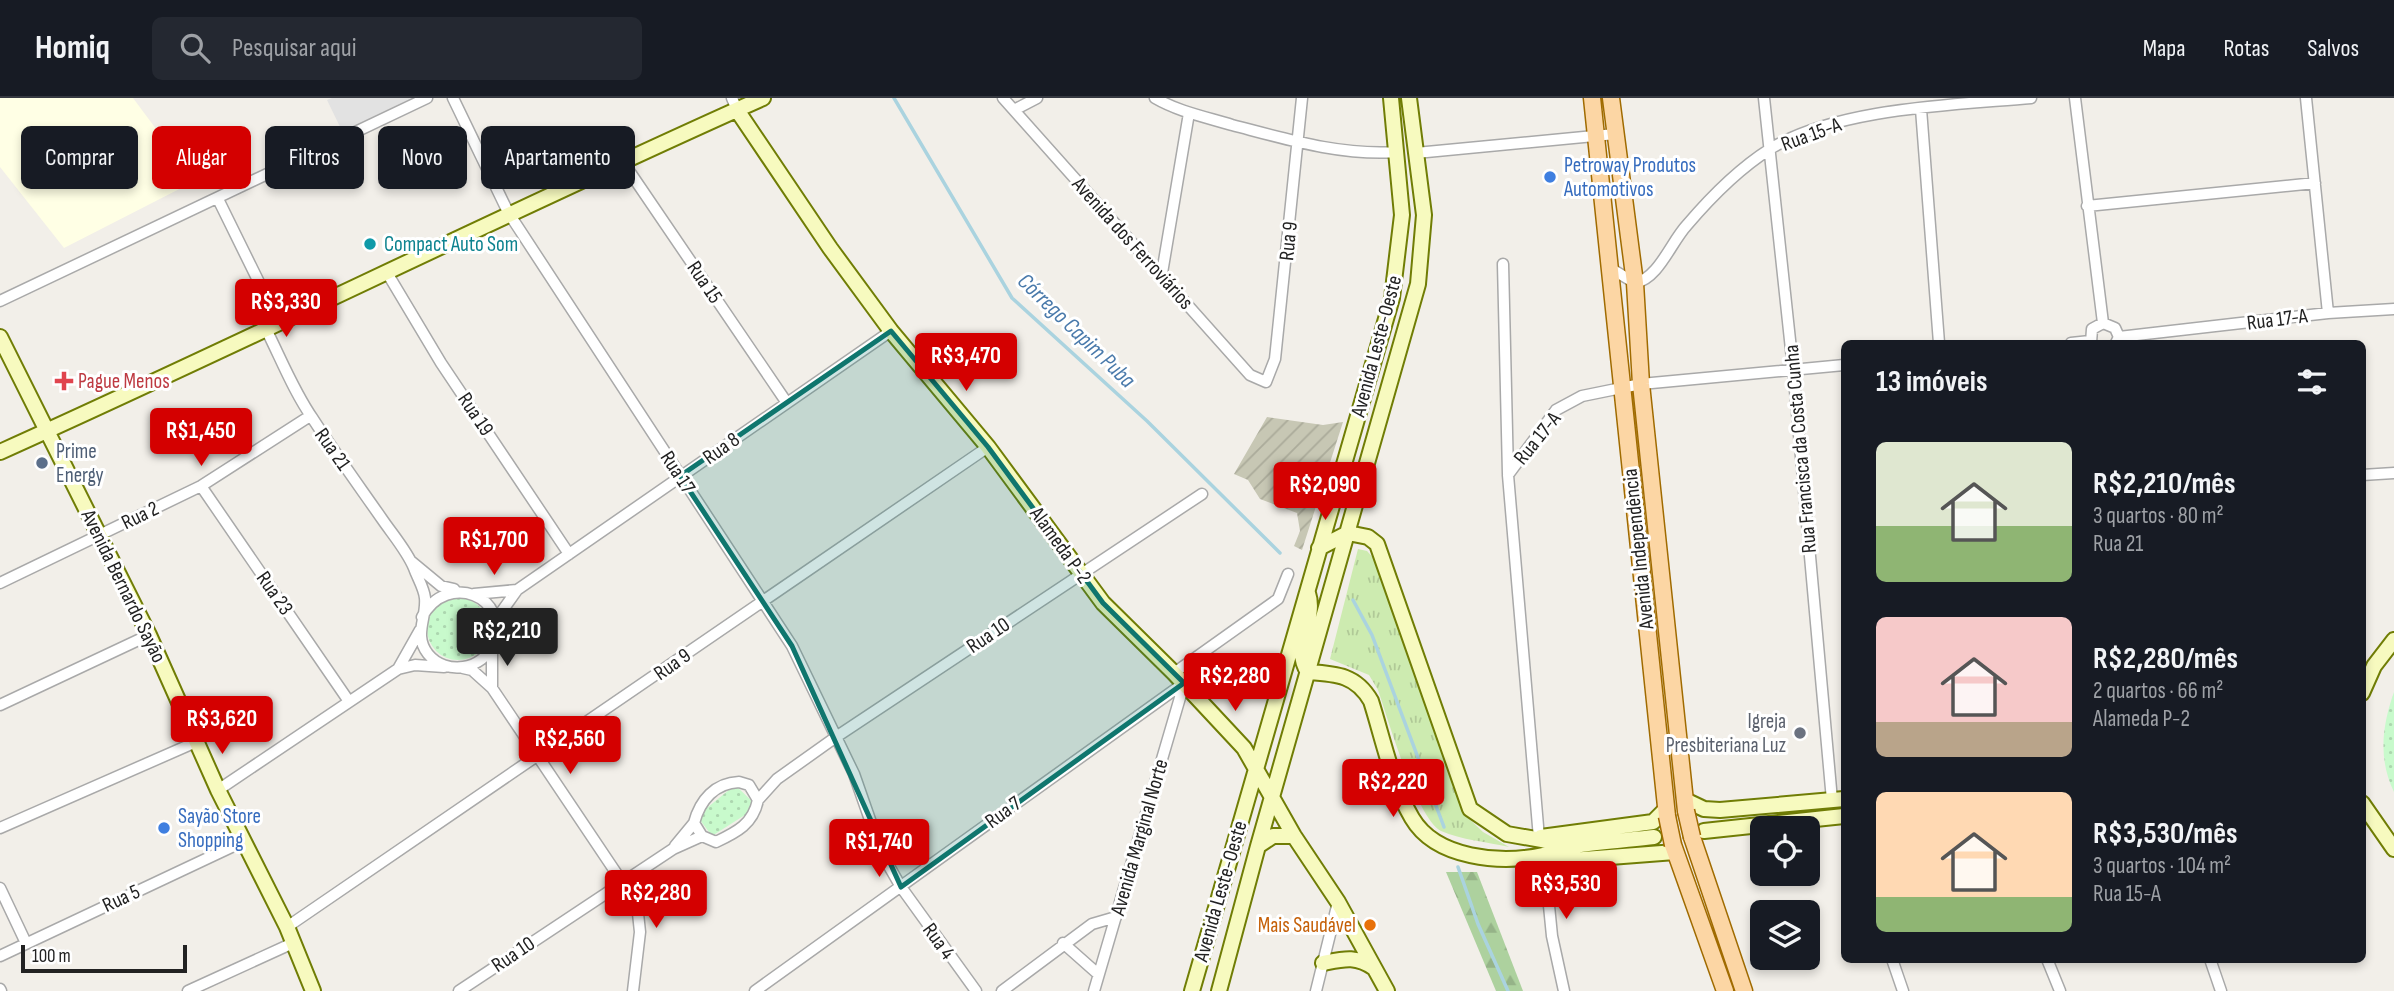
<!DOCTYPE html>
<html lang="pt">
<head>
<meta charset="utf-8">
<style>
  :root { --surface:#171b24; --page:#242831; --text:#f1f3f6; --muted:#9ea1a6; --line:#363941; --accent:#d40000 }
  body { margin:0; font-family:"Sofia Sans Condensed",sans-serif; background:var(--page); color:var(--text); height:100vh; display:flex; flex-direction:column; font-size:26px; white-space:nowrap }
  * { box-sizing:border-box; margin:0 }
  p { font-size:23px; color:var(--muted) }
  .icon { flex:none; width:38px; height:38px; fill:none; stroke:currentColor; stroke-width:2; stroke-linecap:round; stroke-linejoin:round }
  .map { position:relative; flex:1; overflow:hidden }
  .side { position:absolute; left:1841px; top:242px; width:525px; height:623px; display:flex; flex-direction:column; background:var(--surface); border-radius:10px; box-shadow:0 4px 10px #0003 }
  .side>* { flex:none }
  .guide { position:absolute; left:21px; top:28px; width:665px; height:63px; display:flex; gap:14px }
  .buttons { position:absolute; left:1750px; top:718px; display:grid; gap:14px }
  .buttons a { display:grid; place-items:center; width:70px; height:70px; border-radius:10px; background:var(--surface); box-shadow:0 4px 10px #0003; font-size:35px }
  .scale { position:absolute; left:21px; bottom:18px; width:166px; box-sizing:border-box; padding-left:7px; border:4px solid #222; border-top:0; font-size:19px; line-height:24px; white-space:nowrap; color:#222; -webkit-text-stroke:5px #fff; paint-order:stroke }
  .price { position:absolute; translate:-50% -60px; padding:0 16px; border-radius:7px; background:var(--accent); color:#fff; font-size:23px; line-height:46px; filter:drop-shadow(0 2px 4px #0008) }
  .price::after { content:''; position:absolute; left:50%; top:42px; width:21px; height:16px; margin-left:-10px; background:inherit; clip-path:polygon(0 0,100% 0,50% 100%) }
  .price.on { background:#222; color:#fff }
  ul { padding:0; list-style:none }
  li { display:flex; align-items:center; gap:21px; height:175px; padding:0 35px }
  li span { display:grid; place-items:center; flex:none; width:196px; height:140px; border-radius:10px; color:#555 }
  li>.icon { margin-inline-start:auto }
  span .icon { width:84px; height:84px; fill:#fffc; stroke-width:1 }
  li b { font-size:30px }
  h2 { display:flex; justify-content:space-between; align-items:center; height:84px; padding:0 35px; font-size:30px }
  .tag { padding:0 24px; border-radius:10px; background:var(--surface); box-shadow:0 4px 10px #0003; font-size:24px; line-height:63px }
  .tag.on { background:var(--accent); color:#fff }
  header { display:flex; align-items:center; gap:42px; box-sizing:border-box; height:98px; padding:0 35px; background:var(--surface); border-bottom:2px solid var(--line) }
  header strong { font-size:33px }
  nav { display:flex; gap:38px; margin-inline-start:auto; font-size:24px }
  .search { width:490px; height:63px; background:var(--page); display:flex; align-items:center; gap:18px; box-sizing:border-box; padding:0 24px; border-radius:10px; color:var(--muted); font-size:26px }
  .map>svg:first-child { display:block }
</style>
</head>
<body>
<header>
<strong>Homiq</strong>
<div class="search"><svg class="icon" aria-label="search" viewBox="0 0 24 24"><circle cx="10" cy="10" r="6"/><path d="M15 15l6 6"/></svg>Pesquisar aqui</div>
<nav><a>Mapa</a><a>Rotas</a><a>Salvos</a></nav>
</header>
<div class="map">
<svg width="2394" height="893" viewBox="0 0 2394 893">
  <defs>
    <pattern id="construction-furrows" width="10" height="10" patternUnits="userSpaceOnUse" patternTransform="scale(1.75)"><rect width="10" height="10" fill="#c7c7b4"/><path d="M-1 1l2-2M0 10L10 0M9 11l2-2" fill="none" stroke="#abab9a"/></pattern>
    <pattern id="grass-tufts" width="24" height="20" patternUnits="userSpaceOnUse" patternTransform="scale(1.75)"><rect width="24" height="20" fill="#cdebb0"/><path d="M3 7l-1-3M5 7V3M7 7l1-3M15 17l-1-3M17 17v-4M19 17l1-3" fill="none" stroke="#b0c997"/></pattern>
    <pattern id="forest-firs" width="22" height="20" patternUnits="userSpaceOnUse" patternTransform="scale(1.75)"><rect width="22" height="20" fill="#add19e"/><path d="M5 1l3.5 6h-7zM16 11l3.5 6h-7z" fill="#95b388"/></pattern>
    <pattern id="park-dots" width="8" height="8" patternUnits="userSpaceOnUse" patternTransform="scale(1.75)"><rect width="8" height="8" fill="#c8facc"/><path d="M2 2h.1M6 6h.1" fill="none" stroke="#acd6af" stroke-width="1.8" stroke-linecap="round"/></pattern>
  </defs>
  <rect width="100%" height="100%" fill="#f2efe9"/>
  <path fill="#ffffe5" d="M0,0H133L195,83L64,150L0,69Z"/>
  <path fill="url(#construction-furrows)" d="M1267,319L1323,327L1343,324L1302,452L1294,448L1300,433L1297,415L1260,401L1248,382L1234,376Z"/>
  <path fill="url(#grass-tufts)" d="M1358,451L1367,453L1376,463L1464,716L1483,734L1509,749C1488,744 1461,742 1441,733C1417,721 1388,621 1378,592L1369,577L1330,561Z"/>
  <path fill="url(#forest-firs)" d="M1446,774H1477L1523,893H1496Z"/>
  <path fill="url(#park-dots)" d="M427 531a31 31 0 1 1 62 0a31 31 0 1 1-62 0Z
    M2394,594V694C2378,661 2382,628 2394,594Z
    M735,687L755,706L748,715L712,738L697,718Z"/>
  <path fill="#e2e2e2" d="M332,0H415L343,35L327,2Z"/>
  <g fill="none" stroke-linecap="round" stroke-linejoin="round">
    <path stroke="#aad3df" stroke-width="3.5" d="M894,0L1012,200L1147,323L1280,455
      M1353,502L1372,537L1444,729
      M1458,769L1478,826L1508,893"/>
    <g stroke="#a9a9a9" stroke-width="13">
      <path id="street" d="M453,0L508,114L792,548L854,676L882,756L901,789L976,893
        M732,0L737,12
        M1003,0L1250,277L1266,284L1275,261L1302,0
        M1155,0C1179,14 1206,19 1232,27C1286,41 1341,58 1397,54
        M1764,0L1793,270L1832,702
        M2075,0L2103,225
        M2306,0L2328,215
        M1921,11L1939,245
        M1014,12L1037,0
        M1416,55L1615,36
        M623,64L787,305
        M218,101L279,225
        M2087,108L2315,85
        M1503,166L1508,376
        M1610,170L1635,185C1659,180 1671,144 1687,127C1710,100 1740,70 1770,51C1837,10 1953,7 2031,0
        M386,173L441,265L569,456
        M1162,175L1189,15
        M0,203L427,0
        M266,231C281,261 294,294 313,321C335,355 359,388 382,421C393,437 407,453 414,470C417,479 424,490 425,500C427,520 413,537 428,556C446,578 483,572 493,546C512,499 447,472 422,519
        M2119,239L2328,215L2394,211
        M2071,245L2090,243
        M2091,245L2092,231L2103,225L2115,230L2119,239L2116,245
        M2362,377L2394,375
        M201,388L348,602
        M412,464L441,488L454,491
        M0,485L201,388L310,318
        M474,496L517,492
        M498,526L500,516L517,492L891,233
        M492,550V590
        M463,570L472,572L492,590L637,806L640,834L633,893
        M398,571L420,532
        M1174,575L1278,501L1288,476
        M0,607L149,537
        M739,684L749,687L758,702C753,726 737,734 716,744L702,738L694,725C700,702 715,685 739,684Z
        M218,692L398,571L415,567L444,569
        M758,702L777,681L836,639L1202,396
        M0,730L196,644
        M1539,740L1508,377L1556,312L1582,298L1641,286L1844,267
        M675,748L694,725
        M1544,757L1552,838L1564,893
        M0,790L26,845
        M287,829L988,349
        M1063,845L1098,876
        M0,858L242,744
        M1892,861L1903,893
        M2047,861L2060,893
        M2210,861L2221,893
        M0,891L1,893
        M188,893L293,845
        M459,893L673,751L702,738
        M755,893L1184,585
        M1002,893L1092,826L1116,819
        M1094,893L1184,586
        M1316,893L1338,804"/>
    </g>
    <g stroke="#707d05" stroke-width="18">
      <path id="secondary" d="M737,12L830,150L891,233L988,349L1103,505L1174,575L1244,650L1294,738L1338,804L1387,893
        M0,239L149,537L218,692L287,829L313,893
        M0,354C256,239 507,114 763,0
        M1319,450L1348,435L1368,439L1377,446L1470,711L1507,736L1570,747
        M1308,495C1317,522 1291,549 1308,574C1337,576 1356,577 1371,603C1383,641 1392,686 1412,720C1436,761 1501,766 1543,757C1554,755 1563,750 1574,748C1600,744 1627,742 1654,739
        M2362,595L2374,568L2394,542
        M1685,702L1704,711L1720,712L1844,701
        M2362,705L2394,751
        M1704,733L1844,718
        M1541,739L1653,724L1666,711
        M1258,748L1273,738H1294
        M1544,757L1558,763L1675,754
        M1323,865C1343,861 1356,857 1374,870
        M1192,893L1392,200L1402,117L1391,0
        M1219,893L1258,748L1418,186L1424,117L1409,0"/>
    </g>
    <g stroke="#a06b00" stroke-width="19">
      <path id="primary" d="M1592,0L1667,718
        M1611,0L1635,185L1641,286L1686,713
        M1692,739L1744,893
        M1673,747L1725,893"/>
    </g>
    <use href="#street" stroke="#fff" stroke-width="10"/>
    <use href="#secondary" stroke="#f7fabf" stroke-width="14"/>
    <use href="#primary" stroke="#fcd6a4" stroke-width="16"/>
    <g stroke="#a06b00" stroke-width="19" stroke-linecap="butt">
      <path id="primary-bridge" d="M1686,713L1692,739
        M1667,718L1673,747"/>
    </g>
    <use href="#primary-bridge" stroke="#fcd6a4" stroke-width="16"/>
  </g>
  <path fill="#0f766e" fill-opacity="0.2" stroke="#0f766e" stroke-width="5" stroke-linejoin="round" d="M891,233L988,349L1103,505L1184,585L901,789L792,548L680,378Z"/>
  <g fill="#3f7fe0" stroke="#fff" stroke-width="2.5">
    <circle cx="1550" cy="79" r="7"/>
    <circle cx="164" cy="730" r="7"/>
  </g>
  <circle fill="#0f9aa8" stroke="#fff" stroke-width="2.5" cx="370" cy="146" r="7"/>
  <path fill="#e0444e" stroke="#fff" stroke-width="2.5" d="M60.5 272.5h7v7h7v7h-7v7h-7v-7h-7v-7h7z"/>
  <circle fill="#5c6f8a" stroke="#fff" stroke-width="2.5" cx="42" cy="365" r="7"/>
  <circle fill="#6b7280" stroke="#fff" stroke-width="2.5" cx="1800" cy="635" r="7"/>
  <circle fill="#e8710a" stroke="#fff" stroke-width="2.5" cx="1370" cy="827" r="7"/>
  <g text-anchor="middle" stroke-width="6" stroke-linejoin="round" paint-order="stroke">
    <g font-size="21" fill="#222" stroke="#fff">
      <text transform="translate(1811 36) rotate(-20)" y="7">Rua 15-A</text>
      <text transform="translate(1288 143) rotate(-84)" y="7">Rua 9</text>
      <text transform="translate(1133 145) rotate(48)" y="7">Avenida dos Ferroviários</text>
      <text transform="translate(705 184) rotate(56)" y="7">Rua 15</text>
      <text transform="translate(2277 221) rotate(-7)" y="7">Rua 17-A</text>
      <text transform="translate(1376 248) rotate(-75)" y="7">Avenida Leste-Oeste</text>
      <text transform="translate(476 316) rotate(56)" y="7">Rua 19</text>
      <text transform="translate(1537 340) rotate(-51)" y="7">Rua 17-A</text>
      <text transform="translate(721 350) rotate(-35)" y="7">Rua 8</text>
      <text transform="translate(333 351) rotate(55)" y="7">Rua 21</text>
      <text transform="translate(1800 351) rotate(-95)" y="7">Rua Francisca da Costa Cunha</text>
      <text transform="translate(678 374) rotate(57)" y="7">Rua 17</text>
      <text transform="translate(140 417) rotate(-26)" y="7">Rua 2</text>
      <text transform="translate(1061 447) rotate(54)" y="7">Alameda P-2</text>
      <text transform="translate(1638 451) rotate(-96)" y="7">Avenida Independência</text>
      <text transform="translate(124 488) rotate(64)" y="7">Avenida Bernardo Sayão</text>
      <text transform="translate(275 495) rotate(55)" y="7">Rua 23</text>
      <text transform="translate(988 537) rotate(-34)" y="7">Rua 10</text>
      <text transform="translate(672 566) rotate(-35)" y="7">Rua 9</text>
      <text transform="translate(1003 714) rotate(-36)" y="7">Rua 7</text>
      <text transform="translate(1139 739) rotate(-74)" y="7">Avenida Marginal Norte</text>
      <text transform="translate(1220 793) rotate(-74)" y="7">Avenida Leste-Oeste</text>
      <text transform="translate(121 800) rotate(-25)" y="7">Rua 5</text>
      <text transform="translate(939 843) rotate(54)" y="7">Rua 4</text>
      <text transform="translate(513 856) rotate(-34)" y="7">Rua 10</text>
    </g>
    <g font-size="21" fill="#366cbe" stroke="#fff" text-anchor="start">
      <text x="1564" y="74">Petroway Produtos<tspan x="1564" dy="24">Automotivos</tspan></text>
      <text x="178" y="725">Sayão Store<tspan x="178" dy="24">Shopping</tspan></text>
    </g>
    <g font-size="21" fill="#0d838f" stroke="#fff" text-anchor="start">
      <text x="384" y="153">Compact Auto Som</text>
    </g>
    <g font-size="21" fill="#be3a42" stroke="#fff" text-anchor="start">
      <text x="78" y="290">Pague Menos</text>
    </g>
    <g font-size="21" fill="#4e5e75" stroke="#fff" text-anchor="start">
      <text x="56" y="360">Prime<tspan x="56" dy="24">Energy</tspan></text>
    </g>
    <g font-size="21" fill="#5b616d" stroke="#fff" text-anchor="end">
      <text x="1786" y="630">Igreja<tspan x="1786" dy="24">Presbiteriana Luz</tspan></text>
    </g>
    <g font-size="21" fill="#c56008" stroke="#fff" text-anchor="end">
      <text x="1356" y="834">Mais Saudável</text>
    </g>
    <g font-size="23" font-style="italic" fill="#4a7aab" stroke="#fff">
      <text transform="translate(1077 232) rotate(44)" y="8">Córrego Capim Puba</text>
    </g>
  </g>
</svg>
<div class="buttons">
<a><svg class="icon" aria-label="locate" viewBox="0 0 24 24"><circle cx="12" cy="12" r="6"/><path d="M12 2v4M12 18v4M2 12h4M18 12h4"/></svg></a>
<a><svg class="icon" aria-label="layers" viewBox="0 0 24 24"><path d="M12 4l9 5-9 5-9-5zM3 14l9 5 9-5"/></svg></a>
</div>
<div class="scale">100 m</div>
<b class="price" style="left:286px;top:241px">R$3,330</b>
<b class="price" style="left:966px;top:295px">R$3,470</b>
<b class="price" style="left:201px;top:370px">R$1,450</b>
<b class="price" style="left:1325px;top:424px">R$2,090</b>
<b class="price" style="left:494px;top:479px">R$1,700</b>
<b class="price on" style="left:507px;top:570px">R$2,210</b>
<b class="price" style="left:1235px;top:615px">R$2,280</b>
<b class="price" style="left:222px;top:658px">R$3,620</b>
<b class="price" style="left:570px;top:678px">R$2,560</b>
<b class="price" style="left:1393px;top:721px">R$2,220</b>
<b class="price" style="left:879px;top:781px">R$1,740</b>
<b class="price" style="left:1566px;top:823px">R$3,530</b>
<b class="price" style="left:656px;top:832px">R$2,280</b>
<div class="guide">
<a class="tag">Comprar</a>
<a class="tag on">Alugar</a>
<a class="tag">Filtros</a>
<a class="tag">Novo</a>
<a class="tag">Apartamento</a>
</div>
<section class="side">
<h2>13 imóveis<svg class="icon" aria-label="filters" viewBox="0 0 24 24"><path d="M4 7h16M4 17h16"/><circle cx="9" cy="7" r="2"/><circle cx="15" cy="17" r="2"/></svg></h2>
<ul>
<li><span style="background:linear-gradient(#dfe7d0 60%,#8fb573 0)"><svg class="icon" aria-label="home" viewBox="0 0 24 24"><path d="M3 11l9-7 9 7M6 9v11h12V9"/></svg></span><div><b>R$2,210/mês</b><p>3 quartos · 80 m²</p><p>Rua 21</p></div></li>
<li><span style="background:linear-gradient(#f6c9c9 75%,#b9a48a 0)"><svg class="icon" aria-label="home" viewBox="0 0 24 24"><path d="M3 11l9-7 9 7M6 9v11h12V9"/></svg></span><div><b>R$2,280/mês</b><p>2 quartos · 66 m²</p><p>Alameda P-2</p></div></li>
<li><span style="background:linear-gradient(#ffd9b3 75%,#8fb573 0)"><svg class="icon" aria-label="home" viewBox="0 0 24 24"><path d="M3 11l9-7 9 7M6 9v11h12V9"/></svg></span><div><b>R$3,530/mês</b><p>3 quartos · 104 m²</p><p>Rua 15-A</p></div></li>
</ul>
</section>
</div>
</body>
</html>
